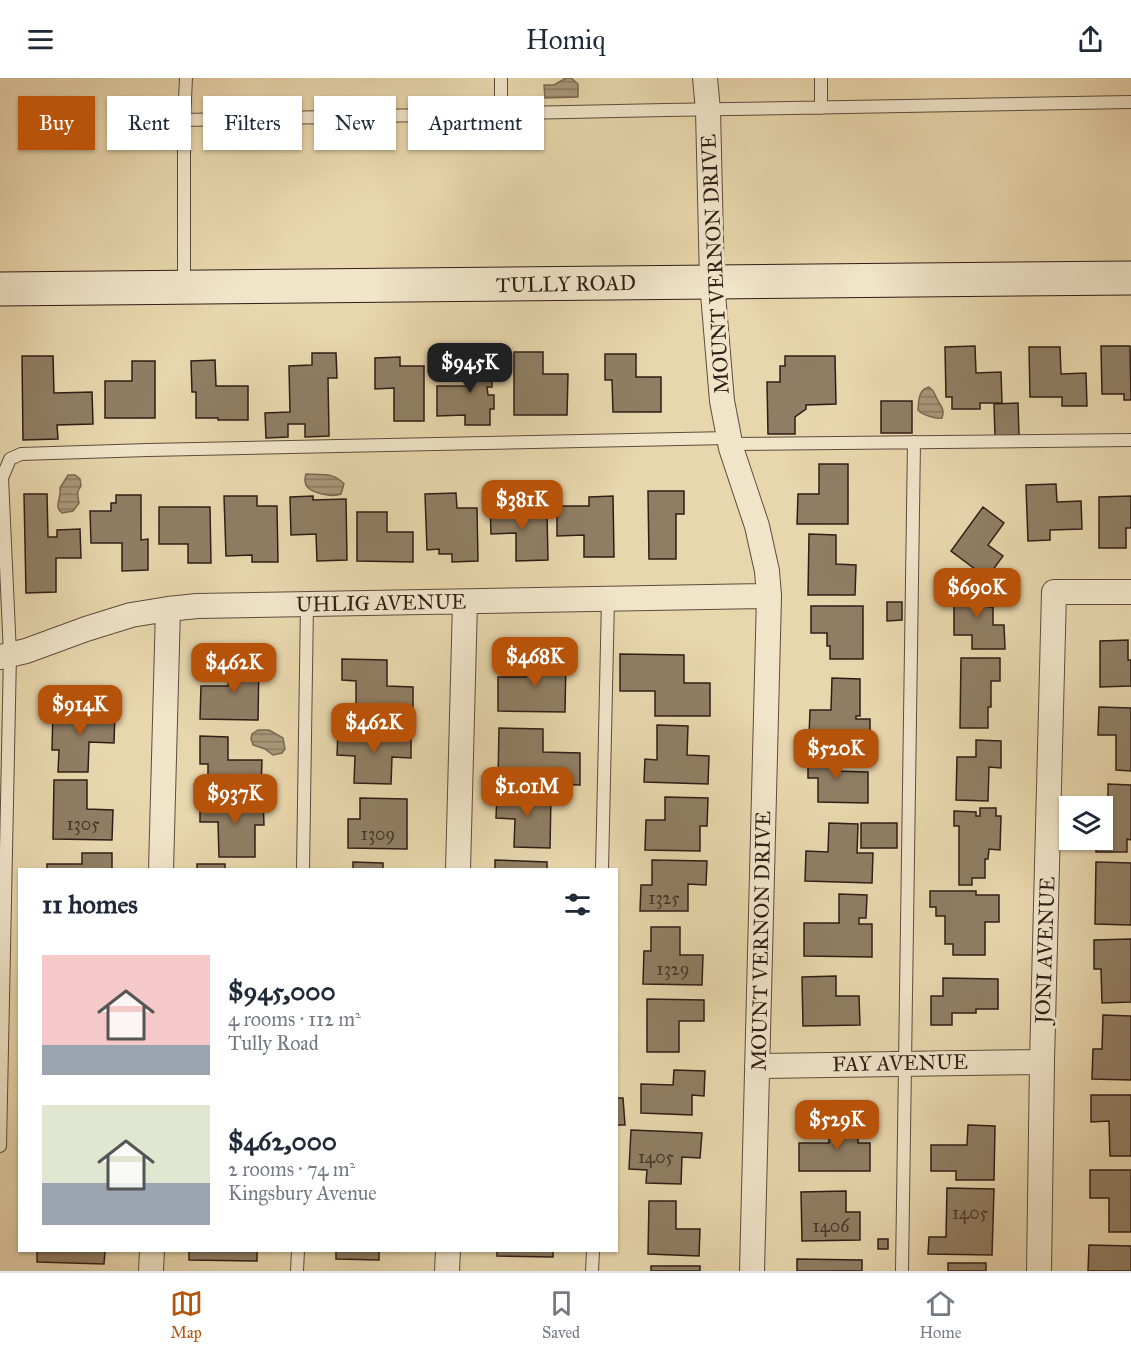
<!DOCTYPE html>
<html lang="en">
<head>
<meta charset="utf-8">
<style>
  :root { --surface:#fff; --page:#f6f6f7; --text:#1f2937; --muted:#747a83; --line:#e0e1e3; --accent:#b45309 }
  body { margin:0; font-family:"IM FELL Great Primer",serif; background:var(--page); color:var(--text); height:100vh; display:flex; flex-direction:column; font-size:22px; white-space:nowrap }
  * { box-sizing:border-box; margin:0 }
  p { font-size:20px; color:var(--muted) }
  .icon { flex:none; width:33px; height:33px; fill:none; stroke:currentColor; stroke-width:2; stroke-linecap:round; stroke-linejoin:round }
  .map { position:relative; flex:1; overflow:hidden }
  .panel { position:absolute; left:18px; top:790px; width:600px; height:384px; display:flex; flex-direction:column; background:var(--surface); border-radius:0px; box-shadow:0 2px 4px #0004 }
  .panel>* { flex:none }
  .guide { position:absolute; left:18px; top:18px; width:600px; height:54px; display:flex; gap:12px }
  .fabs { position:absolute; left:1059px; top:718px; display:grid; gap:12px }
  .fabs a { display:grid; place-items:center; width:54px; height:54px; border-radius:0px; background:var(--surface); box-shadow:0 2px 4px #0004; font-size:30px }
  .price { position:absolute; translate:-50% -51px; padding:0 14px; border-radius:12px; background:var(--accent); color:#fff; font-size:20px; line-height:39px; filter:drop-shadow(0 2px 3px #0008) }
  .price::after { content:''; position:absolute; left:50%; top:36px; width:18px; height:14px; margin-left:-9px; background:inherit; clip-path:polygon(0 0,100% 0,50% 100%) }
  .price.on { background:#222; color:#fff }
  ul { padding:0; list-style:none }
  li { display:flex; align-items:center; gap:18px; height:150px; padding:0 24px }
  li span { display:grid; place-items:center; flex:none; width:168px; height:120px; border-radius:0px; color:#555 }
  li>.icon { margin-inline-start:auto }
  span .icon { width:72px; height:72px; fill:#fffc; stroke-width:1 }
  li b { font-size:26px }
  h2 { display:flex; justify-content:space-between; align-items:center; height:72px; padding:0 24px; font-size:26px }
  .pill { padding:0 21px; border-radius:0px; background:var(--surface); box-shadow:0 2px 4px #0004; font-size:21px; line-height:54px }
  .pill.on { background:var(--accent); color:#fff }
  header { display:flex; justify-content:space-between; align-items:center; height:78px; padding:0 24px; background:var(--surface); font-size:27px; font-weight:600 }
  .tab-bar { display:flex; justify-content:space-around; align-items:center; height:84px; border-top:2px solid var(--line); background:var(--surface); font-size:16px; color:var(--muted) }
  .tab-bar a { display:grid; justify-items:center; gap:3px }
  .tab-bar .on { color:var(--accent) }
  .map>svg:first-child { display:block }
</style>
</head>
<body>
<header><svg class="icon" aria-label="menu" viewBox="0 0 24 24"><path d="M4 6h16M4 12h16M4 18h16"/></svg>Homiq<svg class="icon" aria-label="share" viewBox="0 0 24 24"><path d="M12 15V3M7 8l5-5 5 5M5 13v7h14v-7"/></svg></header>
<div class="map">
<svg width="1131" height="1193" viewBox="0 0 1131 1193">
  <defs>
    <pattern id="water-rules" width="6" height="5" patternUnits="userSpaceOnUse" patternTransform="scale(1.5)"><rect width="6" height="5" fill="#a99779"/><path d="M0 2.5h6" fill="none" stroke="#8a7b62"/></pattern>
  </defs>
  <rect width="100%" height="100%" fill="#e8d6ac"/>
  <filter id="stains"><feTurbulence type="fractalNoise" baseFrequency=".00333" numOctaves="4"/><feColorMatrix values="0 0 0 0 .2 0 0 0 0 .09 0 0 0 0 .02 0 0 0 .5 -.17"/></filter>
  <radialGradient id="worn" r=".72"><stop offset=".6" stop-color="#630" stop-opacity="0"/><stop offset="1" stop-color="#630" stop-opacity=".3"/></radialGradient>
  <path fill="url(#water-rules)" stroke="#796751" stroke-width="1.5" d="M566,0H571L578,6V19L545,20L544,7H554Z
    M929,309C935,313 934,315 937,321C941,329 945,331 942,340C936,341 922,337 918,332C919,322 918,312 929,309Z
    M306,396C321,397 334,394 344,406L341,416C334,419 329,417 322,416C310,413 302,409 306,396Z
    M68,397H75L80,401L81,408C76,414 78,418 79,425L73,433L62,435C53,428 62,420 60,410Z
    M258,652H269L283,660L285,671L282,675L273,677L265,671L253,667L251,661L252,656Z"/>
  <path fill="#907e64" stroke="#301e16" stroke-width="1.5" d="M975,268L976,295L1001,294L1002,325H980V331H952V319H946L945,269Z
    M1101,268H1130L1131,322H1124V316H1102Z
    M1029,269H1060L1061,296L1086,295L1087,328H1062V319H1030Z
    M514,274H543V296H568L567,337H514Z
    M312,275H336L337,300H328L329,358L305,359V346H288V359L266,360L265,335L290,334L289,288L312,287Z
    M605,276H636V299H661V334H613L612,302H605Z
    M22,278H53L54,315L92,314L93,346L57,347L58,361L23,362Z
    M468,278H491L492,309H487L488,317H494V331H490V347H465V337L437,338V308H468Z
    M785,278H835L836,326L806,327V331L795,339V356H768L767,304H780V288H785Z
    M400,279V288H424V343H394V310L375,311V280Z
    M215,282L216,308H248V342H218V340H196V314H192L191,283Z
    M132,283H155V340H105V303H132Z
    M881,323H912V355H881Z
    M1018,325L1019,357L995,358L994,326Z
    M819,386H848V446H797L798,416H819Z
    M1056,406L1057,424L1081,423L1082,451L1050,452V462L1028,463L1026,407Z
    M648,413H684V436H676V481H649Z
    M456,415L457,430H477L478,483L452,484V476H439V471L427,472L425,416Z
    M24,416H47L48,459H57V452L80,451L81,480H56V514L26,515Z
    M116,417H141V462L148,461V492L122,493V465H91L90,433H111V425H116Z
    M224,418H257V428H277L278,484H252V477L226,478Z
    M313,418V422L346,421L347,482L317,483L316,456L291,457L290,419Z
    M613,418L614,479H584V457L557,458V428H589V419Z
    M1131,418V450H1126V470H1099V419Z
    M490,425H513V434H547L548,482L516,483V455L491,456Z
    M159,429H210L211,485H188V466H159Z
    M983,429L1004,445L988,467L1003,478L987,500L951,473Z
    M357,434H387V454H413V484L357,483Z
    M809,456L836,457V486L856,487L855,517H808Z
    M954,511H988V529H993V547H1004L1005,571H972V557H954Z
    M887,524H902V542L887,543Z
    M811,528H863V581H830V568H827V555H811Z
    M1128,562V582H1131V608L1100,609V563Z
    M620,576L684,577V605H710V638H655V613H620Z
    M527,580L566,581L565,634L498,633V599H526Z
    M961,580H1000V603H991V629H988V650H960Z
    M342,581L387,582V608L413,609V638H388V630L356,629V603L342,602Z
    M229,582L259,583L258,642L200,641L201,608H228Z
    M832,600L860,601V638H856V641H870V661L809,660L810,632H831Z
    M1099,629L1131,630V693L1116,692V657H1098Z
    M53,631L115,633L114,665L89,664L88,694H58L59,672H52Z
    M657,647L688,648L687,677L709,678L708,706L644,704L645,681L657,682Z
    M499,650L543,651V674L580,675V707L498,705Z
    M338,654L411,657V680L392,679L391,706L354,705L355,678L337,677Z
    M200,658L228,659V682H262L261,711L208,710V686H200Z
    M976,662L1001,663V690L989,689L988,723L956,722L957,679H976Z
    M808,672H835V693L868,694V725L818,724V700H808Z
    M54,702H87V731L113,732L112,762L53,761Z
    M1108,706L1131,707V762L1127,761V774H1096V762H1102V745H1108Z
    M497,715L551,717L550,770L514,769L515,741L496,740Z
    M665,719L708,720L707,748H700V773L645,772L646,742H665Z
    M360,720L407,721V771L348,770V741H360Z
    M263,722L264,747H255V779H219L218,744H200V723Z
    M980,730H996V738H1001L1000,772L989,771L988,781H985V800H972V807H959V748H954V733L976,734V738H980Z
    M829,745L858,746L857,775H873L872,805L805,803L806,773L828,774Z
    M861,745H897V770H861Z
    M82,775H112V792H47V786H82Z
    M495,782L547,784V792H495Z
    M652,782L707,783L706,807L688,806V833H640L641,807H652Z
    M353,784L383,785V792H353Z
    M1096,784L1131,785V847L1095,846Z
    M197,786H225V792H197Z
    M930,813H976V817H999V844H985V877H953V866H945V838H936V829H930Z
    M839,816L867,817L866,840H859V846H872V879L804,878V845H839Z
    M651,849H680V877H703L702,907L643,906L644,873H651Z
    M1131,861V924L1102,925L1101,891H1094V862Z
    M836,898V918H859L860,947L803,948L802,899Z
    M943,900L998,901V931H976V935H952V947H931V918H943Z
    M647,921L704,922V943H679V974H647Z
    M1103,937L1131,938V1002L1092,1001L1093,971H1102Z
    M674,992L705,993L704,1018L692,1017V1037L641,1035V1006L673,1007Z
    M1091,1017H1131V1078H1110L1109,1043L1091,1044Z
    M616,1020H623L625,1047H616Z
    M858,1042V1065H870V1093H799V1065H829V1043Z
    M968,1047L995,1048L994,1102H956V1093H931V1067H967Z
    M631,1052L702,1055L700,1080L682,1079L681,1106L646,1105L647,1092L629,1091Z
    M1090,1092H1131V1154H1109V1120H1090Z
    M947,1110L994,1111L992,1177L928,1176L929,1159H946Z
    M846,1113V1134H860V1162L802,1163L801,1114Z
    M649,1123H676V1151H700L699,1178L648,1176Z
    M878,1161H888V1171H878Z
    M1089,1167L1131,1168V1193H1088Z
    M37,1173H105L104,1186L37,1184Z
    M189,1173H257V1183L189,1182Z
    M336,1173H379V1182L336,1181Z
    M497,1173H553V1179L497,1178Z
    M797,1181L862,1182V1193H797Z
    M948,1185H986V1193H948Z
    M651,1188H700V1193H651Z"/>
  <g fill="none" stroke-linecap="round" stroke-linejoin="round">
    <g stroke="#5e4c3c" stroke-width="14">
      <path id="lane" d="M821,30V0
        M501,34V0
        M184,42C500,34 815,30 1131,24
        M184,208V42L186,0
        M730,366L1131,362
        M303,792L307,526
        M602,792L608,521
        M0,1068L10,576L2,400L10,381L21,376L148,372L729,360
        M297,1193L298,1173
        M592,1193L593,1173
        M902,1193L914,364"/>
    </g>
    <g stroke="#5e4c3c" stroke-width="26">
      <path id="street" d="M705,0L708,32L712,204L722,323L731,370L757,448L767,493L769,518L752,1193
        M0,579L26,573L86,551L131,537L168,531L197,528L769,518
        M161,792L168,531
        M458,792L465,524
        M757,988L1042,984
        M151,1193L152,1173
        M447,1193L448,1173
        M1039,1193L1042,984L1054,514H1131"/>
    </g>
    <g stroke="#301e16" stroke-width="35">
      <path id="secondary" d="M0,211L1131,200"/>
    </g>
    <use href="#lane" stroke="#f0e4c9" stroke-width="12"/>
    <use href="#street" stroke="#f0e4c9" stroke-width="24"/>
    <use href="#secondary" stroke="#f0e4c9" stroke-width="33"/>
  </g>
  <g text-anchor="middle" stroke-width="6" stroke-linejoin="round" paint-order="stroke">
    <g font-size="18" fill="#48362a">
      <text x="83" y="752">1305</text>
      <text x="378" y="762">1309</text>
      <text x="664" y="826">1325</text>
      <text x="673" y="897">1329</text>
      <text x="656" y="1085">1405</text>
      <text x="970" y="1141">1405</text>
      <text x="831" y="1154">1406</text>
    </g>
    <g font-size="21" fill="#301e16" stroke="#f0e4c9">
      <text transform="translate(715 186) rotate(-93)" y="7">MOUNT VERNON DRIVE</text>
      <text transform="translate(566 206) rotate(-1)" y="7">TULLY ROAD</text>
      <text transform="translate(381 525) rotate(-1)" y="7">UHLIG AVENUE</text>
      <text transform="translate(761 863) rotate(-89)" y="7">MOUNT VERNON DRIVE</text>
      <text transform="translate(1045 872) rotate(-88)" y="7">JONI AVENUE</text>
      <text transform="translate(900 985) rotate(-1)" y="7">FAY AVENUE</text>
    </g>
  </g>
  <rect width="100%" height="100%" filter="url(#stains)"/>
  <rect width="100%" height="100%" fill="url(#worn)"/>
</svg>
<div class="fabs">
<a><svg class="icon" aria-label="layers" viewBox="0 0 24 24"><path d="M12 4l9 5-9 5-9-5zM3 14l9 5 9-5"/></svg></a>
</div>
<b class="price on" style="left:470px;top:316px">$945K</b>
<b class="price" style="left:522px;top:453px">$381K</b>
<b class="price" style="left:977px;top:541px">$690K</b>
<b class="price" style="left:535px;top:610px">$468K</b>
<b class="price" style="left:234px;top:616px">$462K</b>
<b class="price" style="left:80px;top:658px">$914K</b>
<b class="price" style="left:374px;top:676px">$462K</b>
<b class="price" style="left:836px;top:702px">$520K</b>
<b class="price" style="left:527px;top:740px">$1.01M</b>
<b class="price" style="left:235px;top:747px">$937K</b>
<b class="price" style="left:837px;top:1073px">$529K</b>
<div class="guide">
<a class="pill on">Buy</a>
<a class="pill">Rent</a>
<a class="pill">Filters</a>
<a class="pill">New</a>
<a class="pill">Apartment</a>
</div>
<section class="panel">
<h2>11 homes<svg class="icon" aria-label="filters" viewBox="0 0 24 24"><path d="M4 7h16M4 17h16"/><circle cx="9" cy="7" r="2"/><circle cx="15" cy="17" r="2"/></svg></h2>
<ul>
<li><span style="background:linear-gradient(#f6c9c9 75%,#9aa5b1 0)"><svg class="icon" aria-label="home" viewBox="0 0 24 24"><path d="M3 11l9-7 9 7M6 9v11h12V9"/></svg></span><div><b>$945,000</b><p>4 rooms · 112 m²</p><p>Tully Road</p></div></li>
<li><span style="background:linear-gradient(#dfe7d0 65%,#9aa5b1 0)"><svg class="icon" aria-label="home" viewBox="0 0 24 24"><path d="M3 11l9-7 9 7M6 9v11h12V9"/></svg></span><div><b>$462,000</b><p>2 rooms · 74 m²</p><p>Kingsbury Avenue</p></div></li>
</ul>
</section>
</div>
<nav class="tab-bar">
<a class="on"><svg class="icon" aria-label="map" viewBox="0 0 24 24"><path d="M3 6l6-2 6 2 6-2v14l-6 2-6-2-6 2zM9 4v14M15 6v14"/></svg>Map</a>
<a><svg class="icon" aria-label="saved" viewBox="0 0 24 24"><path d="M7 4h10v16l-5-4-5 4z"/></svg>Saved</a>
<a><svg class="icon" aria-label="home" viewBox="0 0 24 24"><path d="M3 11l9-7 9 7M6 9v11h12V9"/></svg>Home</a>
</nav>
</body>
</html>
